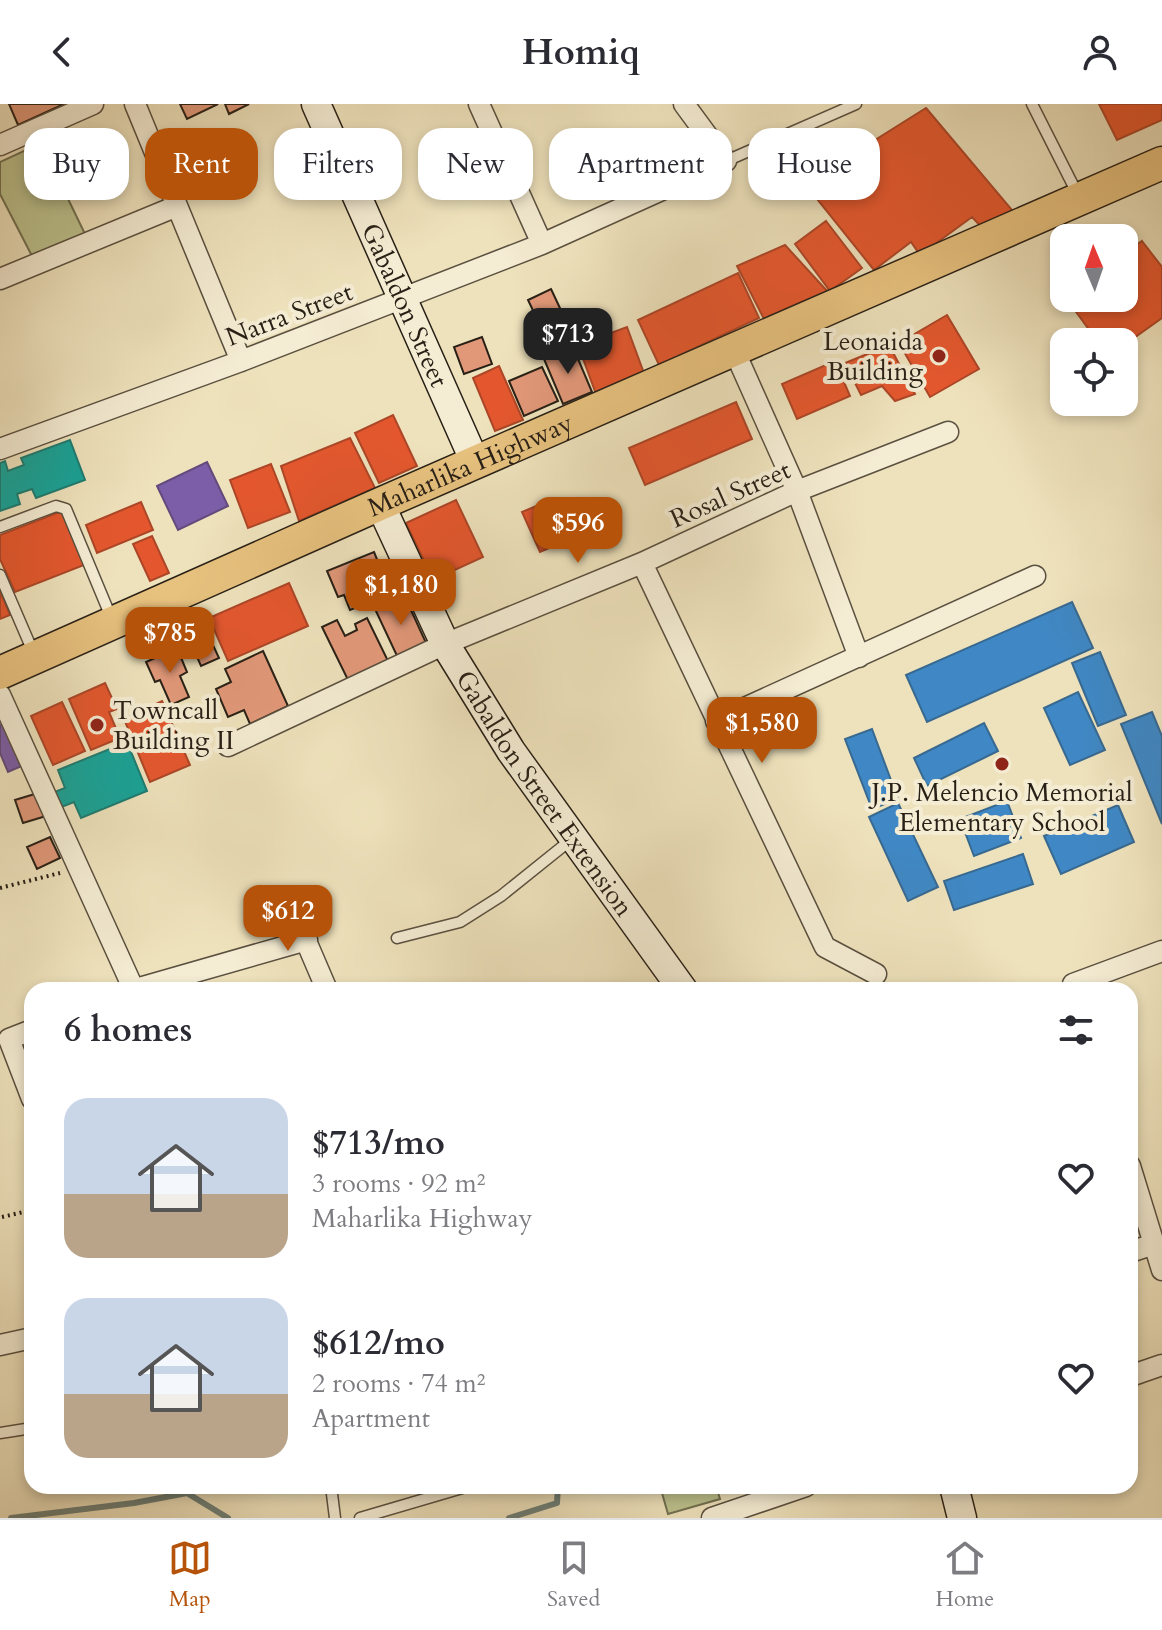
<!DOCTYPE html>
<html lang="en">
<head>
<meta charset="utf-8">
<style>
  :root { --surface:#fff; --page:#f2f2f3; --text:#2b2b33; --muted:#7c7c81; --line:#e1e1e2; --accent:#b45309 }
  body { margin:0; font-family:Cardo,serif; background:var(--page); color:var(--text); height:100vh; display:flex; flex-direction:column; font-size:30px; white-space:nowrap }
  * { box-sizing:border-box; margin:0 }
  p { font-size:26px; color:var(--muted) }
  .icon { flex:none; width:44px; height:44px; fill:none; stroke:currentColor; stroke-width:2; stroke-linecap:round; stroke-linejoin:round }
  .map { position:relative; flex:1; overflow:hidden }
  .panel { position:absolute; left:24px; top:878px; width:1114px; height:512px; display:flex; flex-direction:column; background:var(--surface); border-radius:24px; box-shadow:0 4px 12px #0003 }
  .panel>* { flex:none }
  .hud { position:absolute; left:24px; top:24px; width:1114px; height:72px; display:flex; gap:16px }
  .needle { width:52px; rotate:358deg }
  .controls { position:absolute; left:1050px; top:120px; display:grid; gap:16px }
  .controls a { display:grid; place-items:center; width:88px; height:88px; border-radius:16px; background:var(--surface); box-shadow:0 4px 12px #0003; font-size:40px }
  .price { position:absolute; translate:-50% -68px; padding:0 18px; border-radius:16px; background:var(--accent); color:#fff; font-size:26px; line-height:52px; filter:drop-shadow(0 2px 4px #0008) }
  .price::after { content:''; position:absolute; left:50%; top:48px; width:24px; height:18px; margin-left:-12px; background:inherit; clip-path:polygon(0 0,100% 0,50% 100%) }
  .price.selected { background:#222; color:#fff }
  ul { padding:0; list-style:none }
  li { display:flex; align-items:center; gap:24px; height:200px; padding:0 40px }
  li span { display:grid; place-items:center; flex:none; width:224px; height:160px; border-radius:24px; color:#555 }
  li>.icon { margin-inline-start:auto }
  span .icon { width:96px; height:96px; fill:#fffc; stroke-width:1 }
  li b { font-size:34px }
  h2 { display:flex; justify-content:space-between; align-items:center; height:96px; padding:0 40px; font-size:34px }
  .chip { padding:0 28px; border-radius:24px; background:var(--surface); box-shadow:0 4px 12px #0003; font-size:28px; line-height:72px }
  .chip.selected { background:var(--accent); color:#fff }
  header { display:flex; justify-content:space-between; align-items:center; height:104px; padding:0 40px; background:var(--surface); font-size:36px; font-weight:700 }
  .dock { display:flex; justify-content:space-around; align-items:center; height:112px; border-top:2px solid var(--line); background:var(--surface); font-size:22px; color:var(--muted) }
  .dock a { display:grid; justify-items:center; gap:4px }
  .dock .selected { color:var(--accent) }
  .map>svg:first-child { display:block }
</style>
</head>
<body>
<header><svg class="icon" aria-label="back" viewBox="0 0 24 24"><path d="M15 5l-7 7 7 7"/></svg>Homiq<svg class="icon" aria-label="person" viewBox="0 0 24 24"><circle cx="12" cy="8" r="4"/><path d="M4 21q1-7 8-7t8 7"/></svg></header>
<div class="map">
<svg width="1162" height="1414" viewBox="0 0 1162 1414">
  <rect width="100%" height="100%" fill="#eee2bc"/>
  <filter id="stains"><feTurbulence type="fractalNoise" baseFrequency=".0025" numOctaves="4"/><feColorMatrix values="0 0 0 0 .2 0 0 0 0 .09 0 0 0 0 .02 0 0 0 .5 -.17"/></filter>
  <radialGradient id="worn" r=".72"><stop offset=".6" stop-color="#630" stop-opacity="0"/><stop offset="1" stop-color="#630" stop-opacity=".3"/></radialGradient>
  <path fill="#bcc28e" stroke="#727152" stroke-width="2" d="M41,39L85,130L32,152L0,90V58Z
    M660,1382H716L720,1395L668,1410Z"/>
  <path fill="#e4572e" stroke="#ac4627" stroke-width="2" d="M1099,0H1162V16L1117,36Z
    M926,4L1012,106L985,127L972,113L920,151L911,138L874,166L805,80Z
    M826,117L862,164L830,187L795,140Z
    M1142,137L1162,163V214L1124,241V238H1098L1066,194H1124V150Z
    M785,141L828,188L764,215L737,162Z
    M738,169L759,214L659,261L638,216Z
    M947,211L979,265L930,293L899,239Z
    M627,223L645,272L596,290L578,241Z
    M889,241L915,290L895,297L882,282L861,291L845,259Z
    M835,257L850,292L797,315L782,280Z
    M499,262L523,316L495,327L473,274Z
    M736,298L752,335L645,381L629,344Z
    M393,311L417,362L379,379L355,329Z
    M350,334L375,384L299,417L281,362Z
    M271,360L290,408L248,424L230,376Z
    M553,395L570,435L540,448L522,408Z
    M456,396L483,453L433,476L406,419Z
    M141,398L153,426L97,449L86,421Z
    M62,407L84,461L15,488L0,455V431Z
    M152,432L169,469L150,477L133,440Z
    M289,479L308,522L228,557L209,514Z
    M0,487L10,511L0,515Z
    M105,579L117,605L109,608L120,634L91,646L69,595Z
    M162,597L190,661L150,678L124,615Z
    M62,598L85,647L53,661L31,612Z"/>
  <path fill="#7b5ea7" stroke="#624b7c" stroke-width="2" d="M207,358L228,402L178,426L157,382Z
    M6,618L24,661L8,668L0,649V621Z"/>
  <path fill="#3f88c5" stroke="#386990" stroke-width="2" d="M1072,498L1093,544L927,618L906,571Z
    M1100,548L1126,611L1098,622L1072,559Z
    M1078,588L1105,646L1070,661L1044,604Z
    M1152,608L1162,632V720L1121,620Z
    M984,619L998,647L927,682L914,654Z
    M872,625L898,695L872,705L845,635Z
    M1007,697L1021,734L974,752L960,715Z
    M898,699L938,783L908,797L869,713Z
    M1118,701L1134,738L1061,770L1044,732Z
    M1023,750L1033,780L954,806L944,777Z"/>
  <path fill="#17a398" stroke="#1c7c71" stroke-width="2" d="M70,336L85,376L36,394L32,385L17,390L20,400L0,407V359L5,357L8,367L24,361L21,354Z
    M127,638L147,687L81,714L74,698L59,704L52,689L65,684L58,666Z"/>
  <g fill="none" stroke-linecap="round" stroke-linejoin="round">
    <path stroke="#6c7e76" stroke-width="6" d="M11,1414L134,1399L187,1389L228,1414
      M509,1414L557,1399L558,1382"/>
  </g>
  <path fill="#e19879" stroke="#282016" stroke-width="2" d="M9,0H64L18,21Z
    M180,0H218L187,15Z
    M225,0H249L229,10Z
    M551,185L574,234L551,244L528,196Z
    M482,233L492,260L464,270L454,243Z
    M573,243L592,288L563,300L544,255Z
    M542,263L558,297L524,312L509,277Z
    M374,448L391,490L350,506L344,491L338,493L327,467Z
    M404,491L427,541L398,554L375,505Z
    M199,511L219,554L201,562L182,519Z
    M367,514L389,559L349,578L322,523L337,516L345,532L357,526L355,520Z
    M177,544L187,568L180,572L189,593L171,601L160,576L155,578L146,558Z
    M263,547L288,602L250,620L244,606L228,613L216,585L231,578L225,565Z
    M38,689L46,712L23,719L15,696Z
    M50,733L60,754L37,765L27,743Z"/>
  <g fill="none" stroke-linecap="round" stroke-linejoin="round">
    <g stroke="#5a5040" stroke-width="13">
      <path id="lane" d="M1032,0L1078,91
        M726,57L856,0
        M0,423L56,402L66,405L111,513
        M0,471L34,550
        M397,834L460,818L501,792L572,735
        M0,1329L32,1324
        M331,1382L335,1414
        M360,1414L469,1382"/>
    </g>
    <g stroke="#5a5040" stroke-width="23">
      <path id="street" d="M135,0L241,257
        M479,0L542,140
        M0,41L93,0
        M0,175L177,102
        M734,246L797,387L859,553
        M0,345L241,257L542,140L726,57L684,0
        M642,459L825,843L876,870
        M0,591L134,886
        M716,617L1035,472
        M228,642L445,540L642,459L797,387L948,328
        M288,795L327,886
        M132,886L307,836
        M1075,886L1073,880L1162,847
        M32,926L9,935L32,995
        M1130,1062L1162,1166
        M1130,1148L1154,1140
        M0,1241L32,1234
        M1130,1272L1162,1261
        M712,1414L806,1382"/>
    </g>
    <g stroke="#282016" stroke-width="31">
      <g id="secondary">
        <path id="s1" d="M316,0L475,358"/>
        <path id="s2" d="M380,400L445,540L511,647L683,886"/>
        <path d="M954,1382L962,1414"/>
      </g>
    </g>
    <g stroke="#282016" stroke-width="35">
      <g id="primary">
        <path id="s3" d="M0,569L380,400L1162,59"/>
      </g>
    </g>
    <path stroke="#282016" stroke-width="4" stroke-dasharray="2 4" stroke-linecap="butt" d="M0,784L60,769
      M2,1113L32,1106"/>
    <use href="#lane" stroke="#f4ecd3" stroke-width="10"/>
    <use href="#street" stroke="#f4ecd3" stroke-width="20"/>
    <use href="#secondary" stroke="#f4ecd3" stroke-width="28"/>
    <use href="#primary" stroke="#e7c17e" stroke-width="32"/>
  </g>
  <g fill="#8f2418" stroke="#f4ecd3" stroke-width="3">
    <circle cx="939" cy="252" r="8"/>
    <circle cx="97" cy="621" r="8"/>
    <circle cx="1002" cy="660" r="8"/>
  </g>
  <g text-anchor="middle" stroke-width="8" stroke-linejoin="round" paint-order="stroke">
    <g font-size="26" fill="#282016" stroke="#f4ecd3">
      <text dy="9" stroke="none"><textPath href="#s1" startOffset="220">Gabaldon Street</textPath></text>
      <text transform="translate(289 210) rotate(-21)" y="9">Narra Street</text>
      <text dy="9" stroke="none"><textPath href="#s3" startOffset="514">Maharlika Highway</textPath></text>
      <text transform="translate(730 390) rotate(-24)" y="9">Rosal Street</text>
      <text dy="9" stroke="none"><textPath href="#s2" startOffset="334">Gabaldon Street Extension</textPath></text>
    </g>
    <g font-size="26" fill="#282016" stroke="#f4ecd3" text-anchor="end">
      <text x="923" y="246">Leonaida<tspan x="923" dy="30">Building</tspan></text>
      <text x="113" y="615" text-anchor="start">Towncall<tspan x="113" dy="30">Building II</tspan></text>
      <text x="1002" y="697" text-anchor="middle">J.P. Melencio Memorial<tspan x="1002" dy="30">Elementary School</tspan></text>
    </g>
  </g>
  <rect width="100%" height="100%" filter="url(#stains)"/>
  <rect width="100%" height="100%" fill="url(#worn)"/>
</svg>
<div class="controls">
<a><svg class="needle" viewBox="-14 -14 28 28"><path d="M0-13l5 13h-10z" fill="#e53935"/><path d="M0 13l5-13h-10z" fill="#7c7c81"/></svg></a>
<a><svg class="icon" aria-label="locate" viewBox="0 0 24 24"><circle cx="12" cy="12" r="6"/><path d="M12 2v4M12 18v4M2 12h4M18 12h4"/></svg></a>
</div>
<b class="price selected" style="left:568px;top:272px">$713</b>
<b class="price" style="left:578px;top:461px">$596</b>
<b class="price" style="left:401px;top:523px">$1,180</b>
<b class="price" style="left:170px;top:571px">$785</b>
<b class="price" style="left:762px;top:661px">$1,580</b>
<b class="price" style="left:288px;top:849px">$612</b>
<div class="hud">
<a class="chip">Buy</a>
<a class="chip selected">Rent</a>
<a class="chip">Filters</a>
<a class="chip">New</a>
<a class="chip">Apartment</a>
<a class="chip">House</a>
</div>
<section class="panel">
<h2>6 homes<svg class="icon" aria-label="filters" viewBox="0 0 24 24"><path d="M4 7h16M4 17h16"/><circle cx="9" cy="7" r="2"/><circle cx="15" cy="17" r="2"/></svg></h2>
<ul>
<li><span style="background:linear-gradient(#c9d6e8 60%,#b9a48a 0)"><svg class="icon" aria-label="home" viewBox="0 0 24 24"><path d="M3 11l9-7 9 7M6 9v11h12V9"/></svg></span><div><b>$713/mo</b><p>3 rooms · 92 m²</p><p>Maharlika Highway</p></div><svg class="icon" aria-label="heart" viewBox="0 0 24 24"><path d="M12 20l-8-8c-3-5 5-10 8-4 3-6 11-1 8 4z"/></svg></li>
<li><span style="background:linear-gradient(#c9d6e8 60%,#b9a48a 0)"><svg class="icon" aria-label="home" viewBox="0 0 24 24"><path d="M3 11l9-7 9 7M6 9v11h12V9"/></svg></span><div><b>$612/mo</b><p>2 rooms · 74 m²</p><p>Apartment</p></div><svg class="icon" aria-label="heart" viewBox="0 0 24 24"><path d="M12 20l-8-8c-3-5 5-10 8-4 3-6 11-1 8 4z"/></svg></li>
</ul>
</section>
</div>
<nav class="dock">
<a class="selected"><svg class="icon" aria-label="map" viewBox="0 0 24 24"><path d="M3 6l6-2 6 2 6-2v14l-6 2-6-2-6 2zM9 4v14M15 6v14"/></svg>Map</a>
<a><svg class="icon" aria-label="saved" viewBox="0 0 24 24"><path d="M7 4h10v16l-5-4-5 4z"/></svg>Saved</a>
<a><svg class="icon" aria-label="home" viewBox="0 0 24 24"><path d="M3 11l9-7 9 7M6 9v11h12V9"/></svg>Home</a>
</nav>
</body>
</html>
